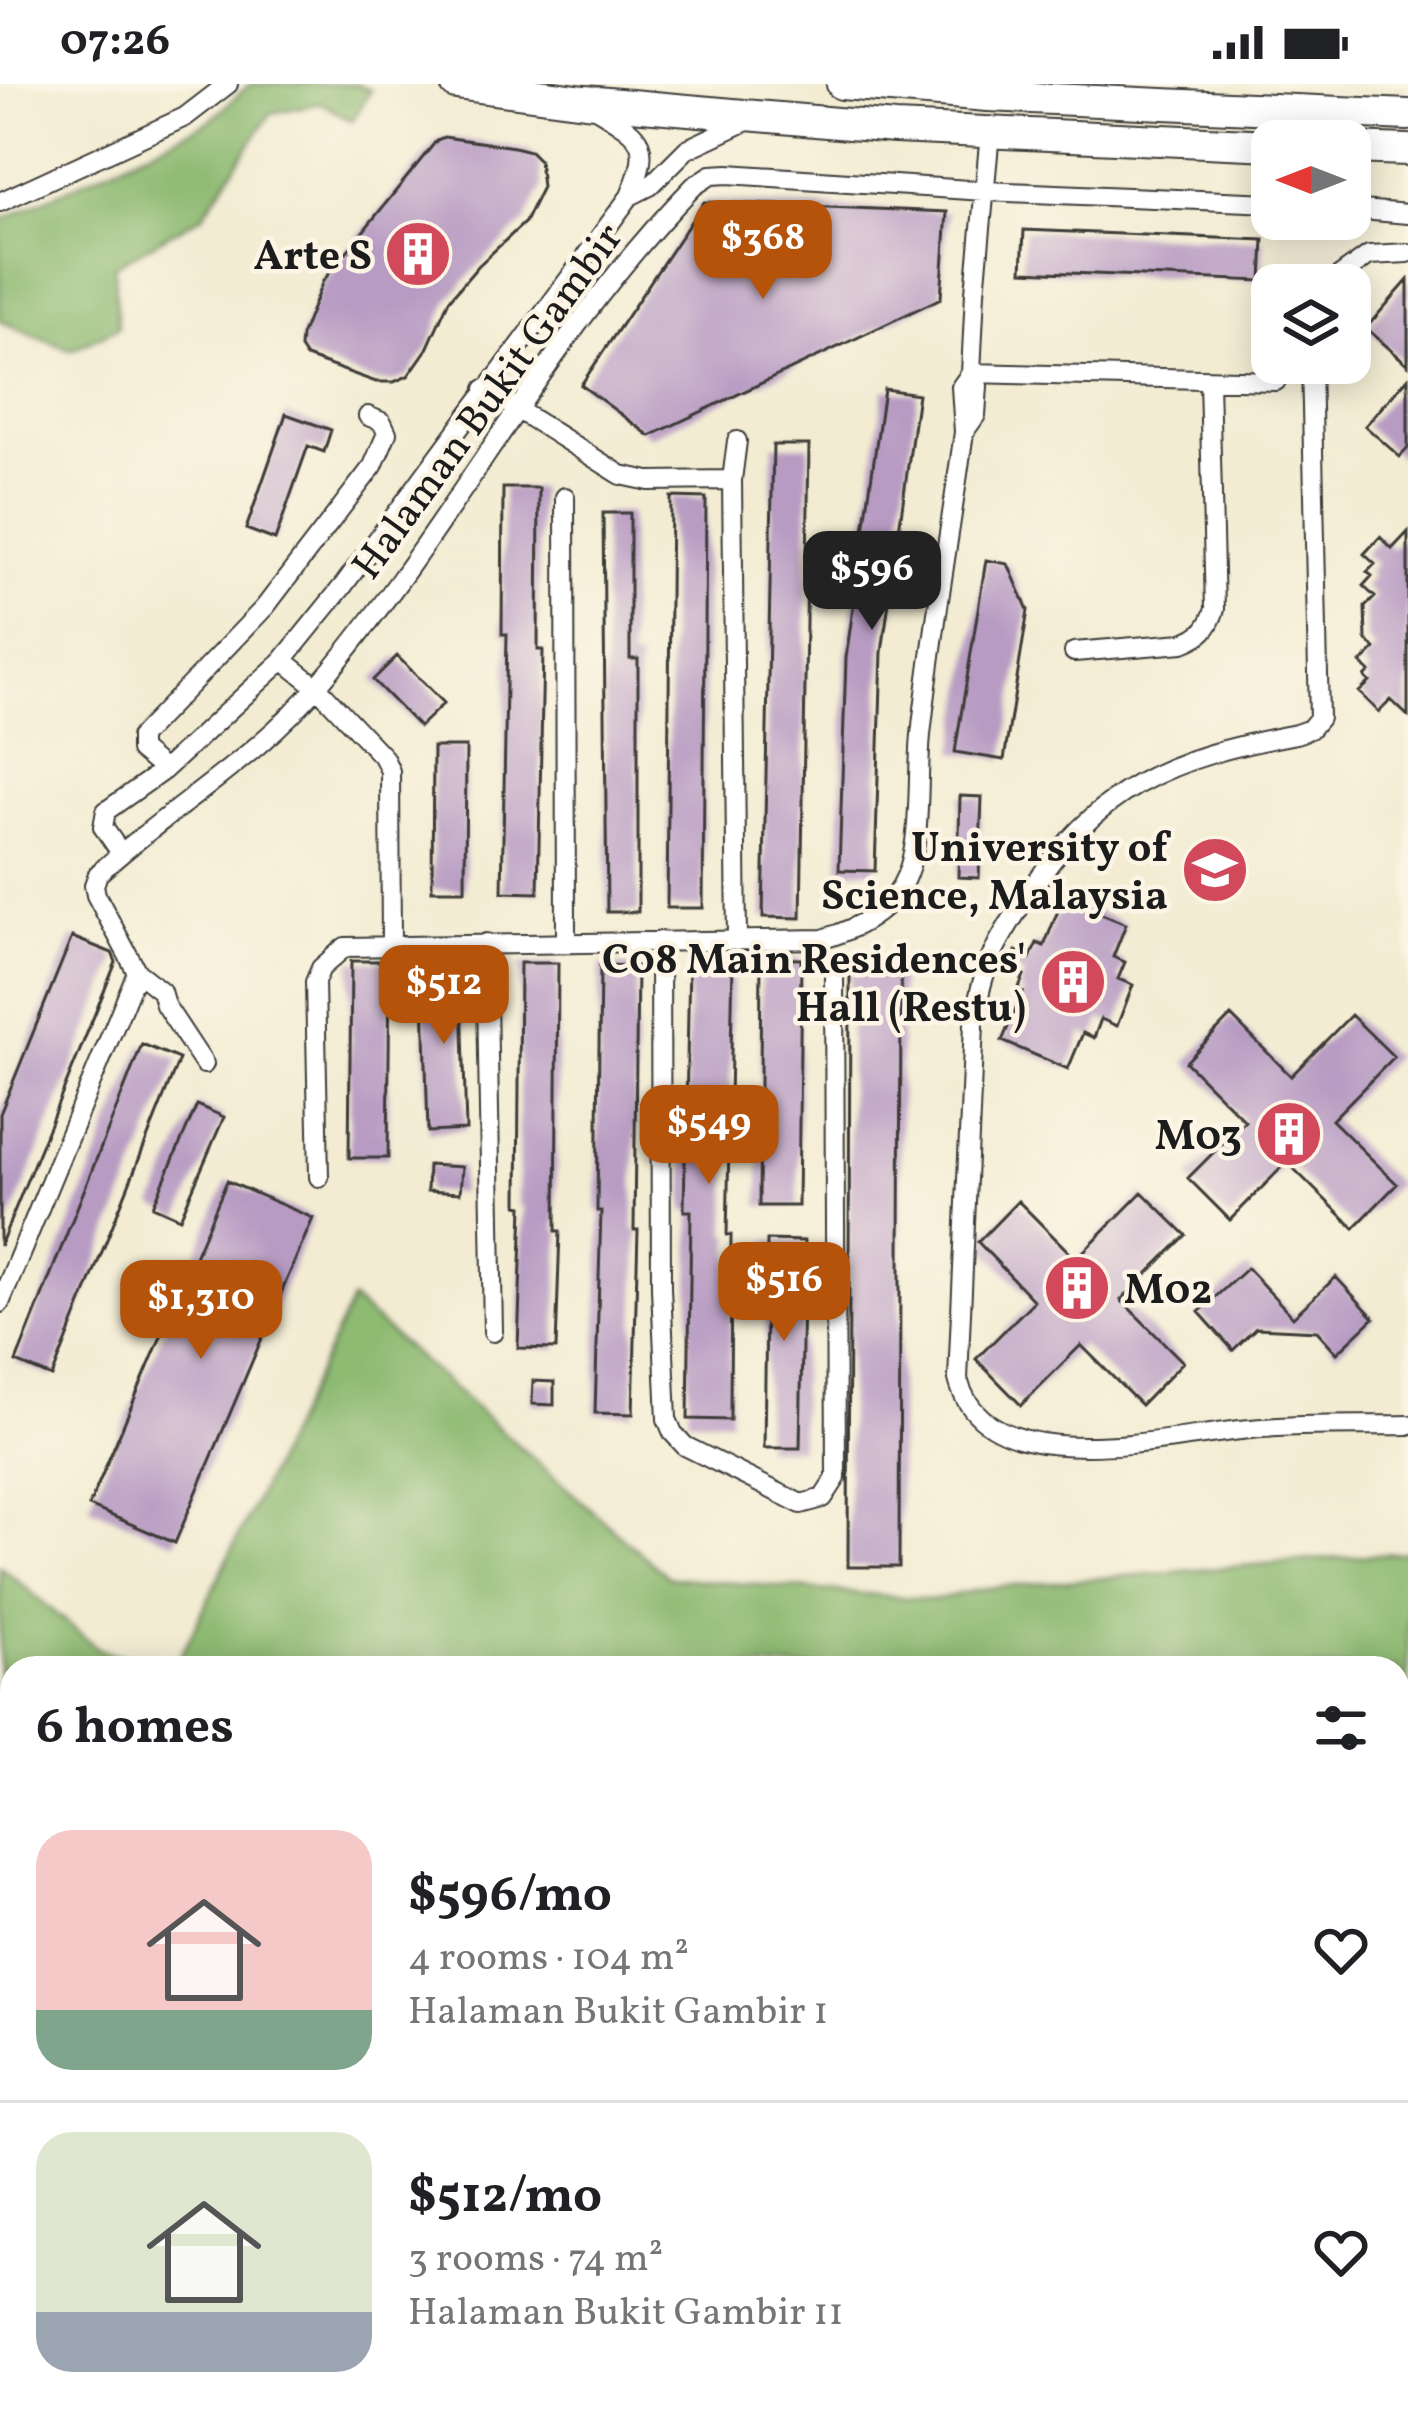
<!DOCTYPE html>
<html lang="en">
<head>
<meta charset="utf-8">
<style>
  :root { --surface:#fff; --page:#f2f2f2; --text:#202124; --muted:#757577; --line:#e0e0e0; --accent:#b45309 }
  body { margin:0; font-family:Vollkorn,serif; background:var(--page); color:var(--text); height:100vh; display:flex; flex-direction:column; font-size:45px; white-space:nowrap }
  * { box-sizing:border-box; margin:0 }
  p { font-size:39px; color:var(--muted) }
  .icon { flex:none; width:66px; height:66px; fill:none; stroke:currentColor; stroke-width:2; stroke-linecap:round; stroke-linejoin:round }
  .map { position:relative; flex:1; overflow:hidden }
  .panel { position:absolute; left:0px; top:1572px; width:1410px; height:768px; display:flex; flex-direction:column; background:var(--surface); border-radius:36px 36px 0 0; box-shadow:0 6px 30px #0003 }
  .panel>* { flex:none }
  .needle { width:78px; rotate:270deg }
  .buttons { position:absolute; left:1251px; top:36px; display:grid; gap:24px }
  .buttons a { display:grid; place-items:center; width:120px; height:120px; border-radius:24px; background:var(--surface); box-shadow:0 6px 30px #0003; font-size:60px }
  .price { position:absolute; translate:-50% -102px; padding:0 27px; border-radius:24px; background:var(--accent); color:#fff; font-size:39px; line-height:78px; filter:drop-shadow(0 3px 6px #0008) }
  .price::after { content:''; position:absolute; left:50%; top:72px; width:36px; height:27px; margin-left:-18px; background:inherit; clip-path:polygon(0 0,100% 0,50% 100%) }
  .price.selected { background:#222; color:#fff }
  ul { padding:0; list-style:none }
  li { display:flex; align-items:center; gap:36px; height:300px; padding:0 36px }
  li+li { border-top:3px solid var(--line) }
  li span { display:grid; place-items:center; flex:none; width:336px; height:240px; border-radius:36px; color:#555 }
  li>.icon { margin-inline-start:auto }
  span .icon { width:144px; height:144px; fill:#fffc; stroke-width:1 }
  li b { font-size:51px }
  h2 { display:flex; justify-content:space-between; align-items:center; height:144px; padding:0 36px; font-size:51px }
  .status { display:flex; justify-content:space-between; align-items:center; height:84px; padding:0 60px; background:var(--surface); direction:ltr }
  .status svg { height:33px; fill:currentColor }
  .map>svg:first-child { display:block }
</style>
</head>
<body>
<div class="status"><b>07:26</b><svg viewBox="0 0 49 12"><path d="M0 12V9h3v3zM5 12V6h3v6zM10 12V3h3v9zM15 12V0h3v12zM26 1h20v11H26zM47 4h2v5h-2z"/></svg></div>
<div class="map">
<svg width="1408" height="2340" viewBox="0 0 1408 2340">
  <rect width="100%" height="100%" fill="#fcf5e5"/>
  <filter id="ink" filterUnits="userSpaceOnUse"><feTurbulence type="fractalNoise" baseFrequency=".00833" numOctaves="2"/><feDisplacementMap in="SourceGraphic" scale="24" xChannelSelector="R" yChannelSelector="G"/><feConvolveMatrix kernelMatrix="1 2 1 2 8 2 1 2 1" color-interpolation-filters="sRGB"/></filter>
  <filter id="wash" filterUnits="userSpaceOnUse"><feTurbulence type="fractalNoise" baseFrequency=".004" numOctaves="4" result="noise"/><feDisplacementMap in="SourceGraphic" scale="48" xChannelSelector="R" yChannelSelector="G"/><feGaussianBlur stdDeviation="2.7" result="paint"/><feColorMatrix in="noise" values="0 0 0 0 0 0 0 0 0 0 0 0 0 0 0 0 0 1.4 0 .05"/><feComposite in="paint" operator="in"/></filter>
  <g filter="url(#wash)">
    <rect width="100%" height="100%" fill="#f3ecd3"/>
    <path fill="#8eba72" stroke="#556b47" stroke-width="3" d="M250,0H355L371,6L352,37L322,19L271,29L203,131L114,182L118,243L71,266L0,237V137L210,37Z
      M352,1216L668,1493L934,1516L986,1504L1408,1468V2340H0V1482L98,1565L160,1584H12V2328H1398V1584H175Z"/>
    <g id="blocks">
      <path fill="#b79bc3" d="M444,53L514,63L530,67L539,76L542,103L525,138L478,182L449,216L427,265L408,292L394,298H376L306,273L300,264L301,252L323,197L437,56Z
        M704,118L947,128L941,214L650,352L581,301Z
        M1024,146L1264,156L1262,197L1022,187Z
        M1408,196V281L1366,244Z
        M1408,294V364L1400,373L1365,342Z
        M884,305L918,310L882,568L875,787L839,786L846,574Z
        M286,330L331,346L324,368L308,362L275,456L246,445Z
        M773,361H809L801,834L763,833Z
        M503,404H539L538,566H543L538,809L502,808L507,550H502Z
        M671,413L706,414L703,824H667Z
        M603,429H630V575H638V828H607Z
        M1408,448V632L1391,616L1379,628L1359,608L1370,598L1365,593L1370,588L1361,579L1375,565L1366,555L1365,523L1375,513L1363,502L1372,492L1367,488L1375,480L1364,470L1380,453L1392,465Z
        M986,476L1008,480L1028,526L1004,676L955,668Z
        M397,572L444,619L419,643L373,596Z
        M433,663H466L465,806H432Z
        M960,712L982,713L979,794L958,793Z
        M1063,814L1126,840L1113,873L1125,878L1118,895L1133,901L1117,942L1101,935L1094,954L1083,949L1068,985L1002,957L1023,908L1018,906L1024,891L1009,884L1016,867L1030,874L1037,859L1044,862Z
        M72,853L112,869L116,878L0,1162V1030Z
        M761,874L801,875L798,1122H759Z
        M351,877H390L388,1074H349Z
        M461,878L466,1046L428,1048L423,879Z
        M689,878L733,879L727,1151H731L730,1336L688,1335L691,1127H684Z
        M520,879H558L556,1147H560L556,1265L518,1264L523,1122L518,1121Z
        M600,881L637,882L634,1146H638L633,1330L595,1329L601,1127H597Z
        M850,890H901L899,1483H848Z
        M1351,931L1394,973L1332,1036L1397,1100L1354,1144L1287,1078L1230,1136L1188,1094L1245,1037L1186,978L1231,932L1291,992Z
        M142,960L179,975L52,1293L16,1278Z
        M197,1021L224,1033L180,1134L153,1122Z
        M428,1081L462,1083L460,1109L427,1107Z
        M227,1097L313,1134L175,1459L89,1422Z
        M1142,1108L1186,1151L1121,1216L1183,1278L1141,1321L1081,1261L1021,1321L976,1275L1034,1217L978,1158L1018,1117L1076,1175Z
        M767,1156L804,1157L800,1364H764Z
        M1247,1184L1293,1233L1336,1193L1374,1234L1337,1269L1317,1247L1256,1244L1233,1266L1199,1228Z
        M533,1297L554,1298V1321L532,1320Z"/>
    </g>
  </g>
  <g filter="url(#ink)">
    <use href="#blocks" fill-opacity="0" stroke="#3c3b37" stroke-width="3"/>
    <g fill="none" stroke-linecap="round" stroke-linejoin="round">
      <g stroke="#3c3b37" stroke-width="22">
        <path id="street" d="M630,112L650,102L687,65L751,35
          M0,118L185,33L228,0
          M1350,125L1408,130
          M1328,201L1369,171L1408,169
          M1311,279L1319,634L1310,645L1296,650C1169,674 1097,702 1025,815C994,863 982,882 974,940L958,1295C984,1401 1175,1351 1251,1345C1303,1340 1356,1342 1408,1341
          M971,289L1276,297
          M485,305L621,391L649,397L732,396
          M964,348L976,331L978,302L971,289L975,208L990,49
          M737,357L732,396L737,857
          M565,413L566,859
          M1074,568L1183,559C1202,552 1209,544 1215,525L1209,297
          M283,576L317,603L384,674L390,687L391,860
          M164,686L140,666V653L265,523L373,382L387,349L382,338L368,332
          M121,769L103,743L106,727L164,686L283,576L343,502L630,112C653,56 642,53 594,23
          M660,857L661,1204L667,1335L673,1349L685,1362L801,1420L823,1414L836,1394L834,882
          M486,859L493,1248
          M204,980L165,921L161,907L137,888L96,811L94,801L98,790C169,724 257,675 320,599C454,441 548,251 694,102L711,91L728,90L984,107L1272,119
          M319,1093L315,898L321,884L345,863L823,855C857,845 893,826 907,790C922,753 917,692 921,651C932,550 950,449 964,348L961,303L971,289
          M0,1219L137,888"/>
      </g>
      <g stroke="#3c3b37" stroke-width="34">
        <path id="primary" d="M456,0L585,17L895,44L1272,61
          M842,0L988,12L1408,31
          M1350,64L1408,66"/>
      </g>
      <use href="#street" stroke="#fff" stroke-width="18"/>
      <use href="#primary" stroke="#fff" stroke-width="30"/>
    </g>
  </g>
  <defs>
    <g id="building-disc" transform="scale(3.45)"><circle r="9.5" fill="#d1495b" stroke="#fcf5e5"/><path d="M-4-6H4V6H1V3H-1V6H-4ZM-2.5-4.3h1.7v1.8h-1.7ZM.8-4.3h1.7v1.8H.8ZM-2.5-1h1.7V.8h-1.7ZM.8-1h1.7V.8H.8Z" fill="#fff"/></g>
    <g id="university-disc" transform="scale(3.45)"><circle r="9.5" fill="#d1495b" stroke="#fcf5e5"/><path d="M0-5L7-2L0 1L-7-2ZM-4 1L0 2.5L4 1V4Q0 6-4 4Z" fill="#fff"/></g>
  </defs>
  <g fill-rule="evenodd">
    <use href="#building-disc" x="418" y="170"/>
    <use href="#university-disc" x="1215" y="786"/>
    <use href="#building-disc" x="1073" y="898"/>
    <use href="#building-disc" x="1289" y="1050"/>
    <use href="#building-disc" x="1077" y="1204"/>
  </g>
  <g text-anchor="middle" stroke-width="9" stroke-linejoin="round" paint-order="stroke">
    <g font-size="42" font-weight="bold" fill="#1c1c1c" stroke="#fcf5e5" text-anchor="end">
      <text x="372" y="185">Arte S</text>
      <text x="1168" y="777">University of<tspan x="1168" dy="48">Science, Malaysia</tspan></text>
      <text x="1026" y="889">C08 Main Residences'<tspan x="1026" dy="48">Hall (Restu)</tspan></text>
      <text x="1242" y="1065">M03</text>
      <text x="1124" y="1219" text-anchor="start">M02</text>
    </g>
    <g font-size="42" fill="#1c1c1c" stroke="#fcf5e5">
      <text transform="translate(486 316) rotate(-54)" y="15">Halaman Bukit Gambir</text>
    </g>
  </g>
</svg>
<div class="buttons">
<a><svg class="needle" viewBox="-14 -14 28 28"><path d="M0-13l5 13h-10z" fill="#e53935"/><path d="M0 13l5-13h-10z" fill="#757577"/></svg></a>
<a><svg class="icon" aria-label="layers" viewBox="0 0 24 24"><path d="M12 4l9 5-9 5-9-5zM3 14l9 5 9-5"/></svg></a>
</div>
<b class="price" style="left:763px;top:218px">$368</b>
<b class="price selected" style="left:872px;top:549px">$596</b>
<b class="price" style="left:444px;top:963px">$512</b>
<b class="price" style="left:709px;top:1103px">$549</b>
<b class="price" style="left:784px;top:1260px">$516</b>
<b class="price" style="left:201px;top:1278px">$1,310</b>
<section class="panel">
<h2>6 homes<svg class="icon" aria-label="filters" viewBox="0 0 24 24"><path d="M4 7h16M4 17h16"/><circle cx="9" cy="7" r="2"/><circle cx="15" cy="17" r="2"/></svg></h2>
<ul>
<li><span style="background:linear-gradient(#f6c9c9 75%,#7fa58c 0)"><svg class="icon" aria-label="home" viewBox="0 0 24 24"><path d="M3 11l9-7 9 7M6 9v11h12V9"/></svg></span><div><b>$596/mo</b><p>4 rooms · 104 m²</p><p>Halaman Bukit Gambir 1</p></div><svg class="icon" aria-label="heart" viewBox="0 0 24 24"><path d="M12 20l-8-8c-3-5 5-10 8-4 3-6 11-1 8 4z"/></svg></li>
<li><span style="background:linear-gradient(#dfe7d0 75%,#9aa5b1 0)"><svg class="icon" aria-label="home" viewBox="0 0 24 24"><path d="M3 11l9-7 9 7M6 9v11h12V9"/></svg></span><div><b>$512/mo</b><p>3 rooms · 74 m²</p><p>Halaman Bukit Gambir 11</p></div><svg class="icon" aria-label="heart" viewBox="0 0 24 24"><path d="M12 20l-8-8c-3-5 5-10 8-4 3-6 11-1 8 4z"/></svg></li>
</ul>
</section>
</div>
</body>
</html>
